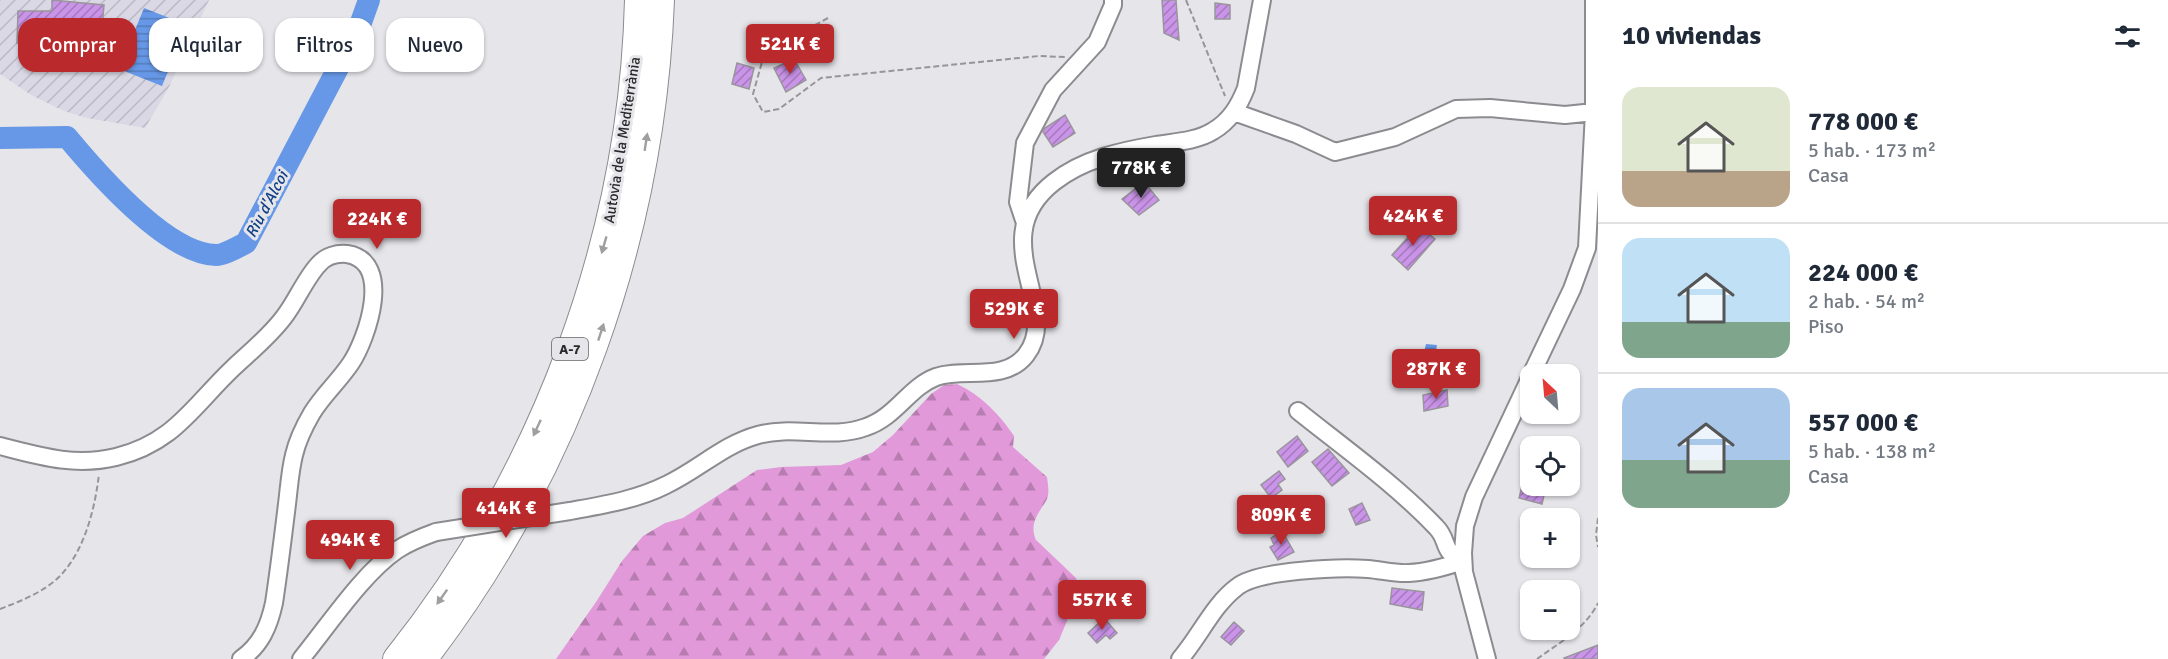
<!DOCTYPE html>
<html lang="es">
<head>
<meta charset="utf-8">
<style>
  :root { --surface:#fff; --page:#f6f6f7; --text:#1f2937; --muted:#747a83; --line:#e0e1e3; --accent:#ba2a2d }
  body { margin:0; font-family:Signika,sans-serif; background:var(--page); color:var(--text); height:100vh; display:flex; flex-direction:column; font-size:22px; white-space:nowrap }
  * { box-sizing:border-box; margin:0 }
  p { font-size:20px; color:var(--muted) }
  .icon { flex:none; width:33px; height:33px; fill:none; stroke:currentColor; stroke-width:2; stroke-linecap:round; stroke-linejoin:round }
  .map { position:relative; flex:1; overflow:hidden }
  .side { display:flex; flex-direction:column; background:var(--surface); width:570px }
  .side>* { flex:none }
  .top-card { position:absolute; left:18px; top:18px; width:570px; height:54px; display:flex; gap:12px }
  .needle { width:39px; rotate:334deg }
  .controls { position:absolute; left:1520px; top:364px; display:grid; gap:12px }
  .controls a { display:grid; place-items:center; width:60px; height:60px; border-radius:12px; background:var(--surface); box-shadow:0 2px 4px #0004; font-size:30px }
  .price { position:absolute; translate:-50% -51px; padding:0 14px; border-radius:6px; background:var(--accent); color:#fff; font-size:20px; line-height:39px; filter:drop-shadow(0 2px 3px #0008) }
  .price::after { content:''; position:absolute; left:50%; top:36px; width:18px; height:14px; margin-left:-9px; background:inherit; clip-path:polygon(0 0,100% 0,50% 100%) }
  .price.active { background:#222; color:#fff }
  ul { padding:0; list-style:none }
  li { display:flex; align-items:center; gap:18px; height:150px; padding:0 24px }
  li+li { border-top:2px solid var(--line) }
  li span { display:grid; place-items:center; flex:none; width:168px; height:120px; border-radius:18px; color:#555 }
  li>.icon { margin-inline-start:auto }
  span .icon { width:72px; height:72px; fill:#fffc; stroke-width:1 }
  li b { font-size:26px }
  h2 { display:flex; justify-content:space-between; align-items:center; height:72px; padding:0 24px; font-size:26px }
  .tag { padding:0 21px; border-radius:18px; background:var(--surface); box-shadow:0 2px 4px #0004; font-size:21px; line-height:54px }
  .tag.active { background:var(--accent); color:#fff }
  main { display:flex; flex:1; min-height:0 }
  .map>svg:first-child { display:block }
</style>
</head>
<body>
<main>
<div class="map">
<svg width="1598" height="659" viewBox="0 0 1598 659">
  <defs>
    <pattern id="industrial-furrows" width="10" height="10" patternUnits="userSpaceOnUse" patternTransform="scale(1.5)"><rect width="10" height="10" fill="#dad8e4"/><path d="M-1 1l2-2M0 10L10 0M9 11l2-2" fill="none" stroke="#bbb9c4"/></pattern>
    <pattern id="forest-firs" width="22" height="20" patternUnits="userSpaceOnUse" patternTransform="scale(1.5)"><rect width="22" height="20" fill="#e299da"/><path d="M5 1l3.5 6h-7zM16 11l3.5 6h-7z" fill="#b77db1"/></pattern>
    <pattern id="water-rules" width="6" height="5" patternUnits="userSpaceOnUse" patternTransform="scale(1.5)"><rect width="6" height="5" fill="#6698e7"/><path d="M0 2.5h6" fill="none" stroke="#547cbb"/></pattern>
    <pattern id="building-hatch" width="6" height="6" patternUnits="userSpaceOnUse" patternTransform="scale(1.5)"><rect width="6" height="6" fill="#ca94e8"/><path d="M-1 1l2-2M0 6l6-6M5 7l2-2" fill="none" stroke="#a479bc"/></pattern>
  </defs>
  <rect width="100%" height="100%" fill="#e6e5ea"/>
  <path fill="url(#industrial-furrows)" d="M0,0H209L168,89L145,128L87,118L64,111L31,95L0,74Z"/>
  <path fill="url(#forest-firs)" d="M957,384C981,395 1000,415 1014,436L1013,447L1047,477C1048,485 1050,494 1046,501C1038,514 1029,524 1036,540L1076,578L1079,592L1059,640L1044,659H556L596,602L622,561L643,536L665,523L683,518L757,470L781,467L841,465L873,452L893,435L931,394L944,385Z"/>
  <path fill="url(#water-rules)" d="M144,8L187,25L162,86L119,69Z
    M1426,344L1437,345L1433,367L1421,365Z"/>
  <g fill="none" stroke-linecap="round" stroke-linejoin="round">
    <path stroke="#6698e7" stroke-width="22" d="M0,138L67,137C97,173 167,254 216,255C225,255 237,247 246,243L359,28L369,0"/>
  </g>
  <path fill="url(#building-hatch)" stroke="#98969a" stroke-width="1.5" d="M52,0L104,5L100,50L17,43L18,11H52Z
    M1162,0H1176L1179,40L1164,33Z
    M1215,3L1230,5V19H1215Z
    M794,59L806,80L786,92L774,68Z
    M737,63L754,68L749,89L732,84Z
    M1065,115L1075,133L1053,147L1043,132L1045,128Z
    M1144,182L1159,200L1139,215L1122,199Z
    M1419,225L1435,239L1408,270L1392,255Z
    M1447,390L1448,406L1424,411L1423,395Z
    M1297,436L1308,451L1288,467L1277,452Z
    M1328,449L1349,473L1332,486L1312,462Z
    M1279,471L1285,479L1278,484L1282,490L1271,498L1261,485Z
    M1522,486H1546L1542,504L1519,498Z
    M1362,503L1370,520L1356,525L1349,509Z
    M1282,531L1294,552L1278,560L1270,547L1274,545L1271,538Z
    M1392,588L1424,592L1422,610L1390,604Z
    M1104,618L1117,633L1110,639L1106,635L1097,643L1088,633Z
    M1234,622L1244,631L1231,645L1221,637Z
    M1598,645V659H1565L1564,658Z"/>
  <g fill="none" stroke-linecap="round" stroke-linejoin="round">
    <g stroke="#8c8b90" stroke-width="20">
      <path id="minor" d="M1234,112L1296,134L1335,152L1395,137L1456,109L1490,108L1565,115L1594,112
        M1025,223L1018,202L1025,143L1053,90L1097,42L1113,5V0
        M1531,375L1572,289L1587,248L1594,112V0
        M1298,411C1343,447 1396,485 1436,527C1450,541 1440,551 1463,561
        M0,446C39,456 75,467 116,457C174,443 193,406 233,368C250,352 269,337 284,317C296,302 306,277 319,264C326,256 337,253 347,254C394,261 367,339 351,363C339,381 323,395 312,413C305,425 297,442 294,455C290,471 289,488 287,504C283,537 279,570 274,603C269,626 261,645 241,659
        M570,511C603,505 636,500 666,485C698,470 724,444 758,435C793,425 832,440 866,427C896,417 909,387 936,377C964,367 1004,383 1026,355C1063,308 982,238 1054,182C1083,159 1121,151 1156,145C1175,142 1197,141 1213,131C1230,121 1239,106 1246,88L1262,0
        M301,659C328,626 363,573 397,550C409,542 422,537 436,532
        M1180,659C1200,636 1213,605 1237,587C1257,570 1340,567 1368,569C1381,570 1396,574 1409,573C1428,572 1445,567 1463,561
        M1487,659L1464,572L1463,553L1465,526L1474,497L1530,378"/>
    </g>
    <g stroke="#8c8b90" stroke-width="28">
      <path id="highway" d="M396,659C544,474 632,238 638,0
        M424,659C569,470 652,238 661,0"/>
    </g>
    <path stroke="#969699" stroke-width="2" stroke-dasharray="6 3" stroke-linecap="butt" d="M1186,0L1225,96
      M828,18L784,42L762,62L753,94L763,112L779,109L821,78L1039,56L1065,57
      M1598,518L1596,535L1598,547
      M0,609C21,601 44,592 60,576C85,550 95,508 99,474
      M1537,659C1559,643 1586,628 1598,603"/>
    <use href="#minor" stroke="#fff" stroke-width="16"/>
    <use href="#highway" stroke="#fff" stroke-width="26"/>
    <g stroke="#8c8b90" stroke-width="20" stroke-linecap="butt">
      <path id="minor-bridge" d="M436,532L570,511"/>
    </g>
    <use href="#minor-bridge" stroke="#fff" stroke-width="16"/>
  </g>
  <defs><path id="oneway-solid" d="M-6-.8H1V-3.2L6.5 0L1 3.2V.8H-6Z" transform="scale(1.5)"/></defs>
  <g fill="#9f9f9f">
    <use href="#oneway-solid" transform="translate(646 142) rotate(-81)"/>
    <use href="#oneway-solid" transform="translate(604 245) rotate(106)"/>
    <use href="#oneway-solid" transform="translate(601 332) rotate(-72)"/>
    <use href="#oneway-solid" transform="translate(537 428) rotate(115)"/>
    <use href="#oneway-solid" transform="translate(442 597) rotate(125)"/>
  </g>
  <g text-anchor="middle" stroke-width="6" stroke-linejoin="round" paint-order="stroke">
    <rect fill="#e6e5ea" stroke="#626164" stroke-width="1.5" x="552" y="338" width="36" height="22" rx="4.5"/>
    <g font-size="14" font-weight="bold" fill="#29292a">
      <text x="570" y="354">A-7</text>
    </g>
    <g font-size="15" fill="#29292a" stroke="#e6e5ea">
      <text transform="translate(622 140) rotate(-81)" y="5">Autovia de la Mediterrània</text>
    </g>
    <g font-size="16" font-style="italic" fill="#0f3f84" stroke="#e6e5ea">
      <text transform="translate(266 204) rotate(-62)" y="6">Riu d'Alcoi</text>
    </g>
  </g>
</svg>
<div class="controls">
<a><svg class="needle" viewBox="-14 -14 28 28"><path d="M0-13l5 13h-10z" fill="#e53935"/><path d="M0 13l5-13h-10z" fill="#747a83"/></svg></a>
<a><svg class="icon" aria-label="locate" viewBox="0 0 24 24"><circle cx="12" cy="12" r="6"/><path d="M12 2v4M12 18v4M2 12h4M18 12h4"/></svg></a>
<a>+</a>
<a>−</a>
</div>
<b class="price" style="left:790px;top:75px">521K €</b>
<b class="price active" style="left:1141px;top:199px">778K €</b>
<b class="price" style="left:1413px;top:247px">424K €</b>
<b class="price" style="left:377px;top:250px">224K €</b>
<b class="price" style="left:1014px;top:340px">529K €</b>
<b class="price" style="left:1436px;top:400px">287K €</b>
<b class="price" style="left:506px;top:539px">414K €</b>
<b class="price" style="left:1281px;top:546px">809K €</b>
<b class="price" style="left:350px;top:571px">494K €</b>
<b class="price" style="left:1102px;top:631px">557K €</b>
<div class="top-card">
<a class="tag active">Comprar</a>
<a class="tag">Alquilar</a>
<a class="tag">Filtros</a>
<a class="tag">Nuevo</a>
</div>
</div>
<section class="side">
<h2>10 viviendas<svg class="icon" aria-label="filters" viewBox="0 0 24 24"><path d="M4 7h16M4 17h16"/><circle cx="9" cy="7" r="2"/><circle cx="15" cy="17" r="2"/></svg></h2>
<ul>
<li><span style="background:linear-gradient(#dfe7d0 70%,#b9a48a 0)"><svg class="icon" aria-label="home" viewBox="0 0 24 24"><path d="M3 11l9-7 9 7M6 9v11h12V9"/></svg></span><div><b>778 000 €</b><p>5 hab. · 173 m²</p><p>Casa</p></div></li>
<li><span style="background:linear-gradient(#bfe0f5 70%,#7fa58c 0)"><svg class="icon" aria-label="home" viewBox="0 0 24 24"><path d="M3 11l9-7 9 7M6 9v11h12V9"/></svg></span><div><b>224 000 €</b><p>2 hab. · 54 m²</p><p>Piso</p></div></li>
<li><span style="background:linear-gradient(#a9c7e8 60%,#7fa58c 0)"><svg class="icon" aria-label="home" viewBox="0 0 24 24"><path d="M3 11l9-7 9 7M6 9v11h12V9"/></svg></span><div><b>557 000 €</b><p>5 hab. · 138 m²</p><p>Casa</p></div></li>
</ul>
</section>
</main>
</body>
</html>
